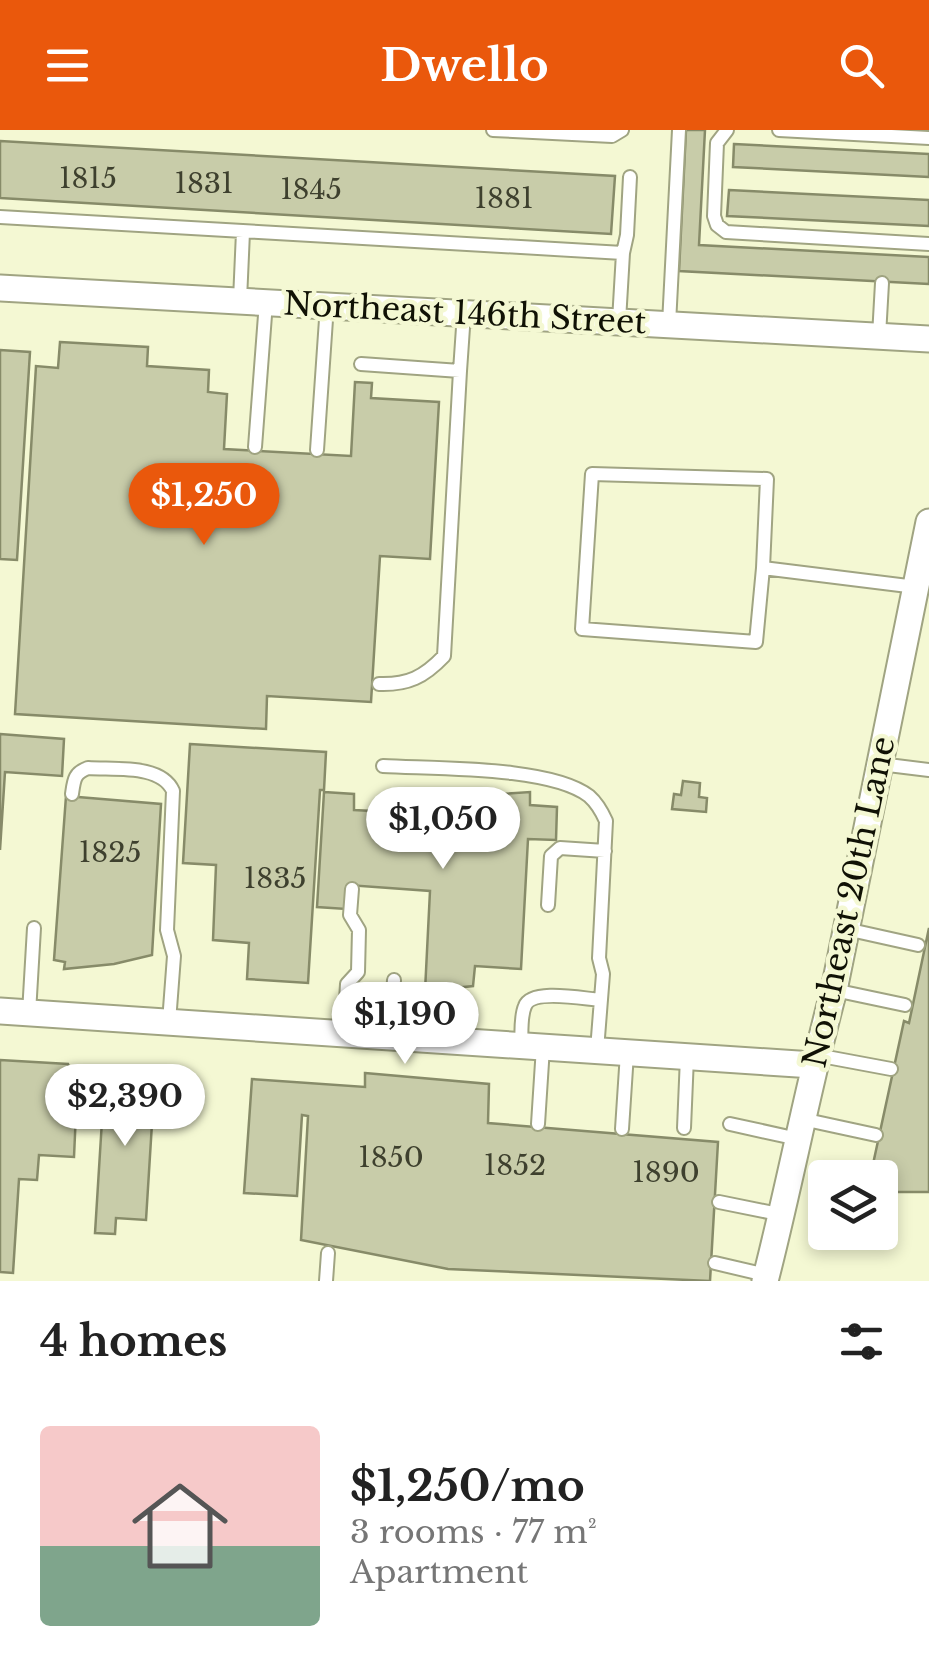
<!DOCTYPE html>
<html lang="en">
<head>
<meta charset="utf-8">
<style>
  :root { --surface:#fff; --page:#f2f2f2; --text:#222; --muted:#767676; --line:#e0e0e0; --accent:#ea580c }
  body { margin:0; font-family:"Libre Baskerville",serif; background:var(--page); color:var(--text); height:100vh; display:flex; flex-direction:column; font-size:38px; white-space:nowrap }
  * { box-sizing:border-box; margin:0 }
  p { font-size:32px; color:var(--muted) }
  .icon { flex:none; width:55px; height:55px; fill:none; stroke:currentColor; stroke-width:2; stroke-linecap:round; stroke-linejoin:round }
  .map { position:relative; height:1151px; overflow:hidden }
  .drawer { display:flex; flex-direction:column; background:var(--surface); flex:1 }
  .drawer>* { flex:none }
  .fabs { position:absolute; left:808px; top:1030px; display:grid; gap:20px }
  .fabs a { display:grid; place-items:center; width:90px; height:90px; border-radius:10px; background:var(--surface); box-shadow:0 5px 15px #0003; font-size:50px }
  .price { position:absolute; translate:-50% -85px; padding:0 22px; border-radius:35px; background:#fff; color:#222; font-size:32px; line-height:65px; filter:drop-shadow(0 2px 5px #0008) }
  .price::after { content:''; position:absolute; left:50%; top:60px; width:30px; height:22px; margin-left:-15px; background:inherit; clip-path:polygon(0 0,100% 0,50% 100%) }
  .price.current { background:var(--accent); color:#fff }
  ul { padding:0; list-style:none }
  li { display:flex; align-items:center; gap:30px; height:250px; padding:0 40px }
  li+li { border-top:2px solid var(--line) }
  li span { display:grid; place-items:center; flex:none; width:280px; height:200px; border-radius:10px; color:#555 }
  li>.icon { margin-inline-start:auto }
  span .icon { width:120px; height:120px; fill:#fffc; stroke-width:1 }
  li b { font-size:42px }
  h2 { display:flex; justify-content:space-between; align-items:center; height:120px; padding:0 40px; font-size:42px }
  header { display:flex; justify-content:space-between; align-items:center; height:130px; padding:0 40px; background:var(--accent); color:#fff; font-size:45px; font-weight:800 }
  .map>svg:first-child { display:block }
</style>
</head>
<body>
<header><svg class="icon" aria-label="menu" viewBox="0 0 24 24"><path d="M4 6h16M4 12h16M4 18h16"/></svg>Dwello<svg class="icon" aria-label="search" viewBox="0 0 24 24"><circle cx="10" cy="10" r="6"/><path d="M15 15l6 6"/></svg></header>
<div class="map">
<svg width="929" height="1151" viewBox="0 0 929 1151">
  <rect width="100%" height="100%" fill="#f4f8d3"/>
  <path fill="#c8cca9" stroke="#878b69" stroke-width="2.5" d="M686,0H705L699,115L929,127V154L679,141Z
    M0,11L615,46L611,104L0,68Z
    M734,14L929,24V47L733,37Z
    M729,60L929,70V96L727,86Z
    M60,212L148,217L147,236L209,240L208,262L227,264L224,319L351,326L355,252L372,253L371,268L439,272L430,429L380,426L371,572L267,566L266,599L15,584L36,236L58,238Z
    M0,220L30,222L17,430L0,429Z
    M0,604L64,609L62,646L5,642L0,720Z
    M190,614L326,622L324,660H320L308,853L247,849L249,813L213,810L216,735L183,733Z
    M683,651L700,653L699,667L707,668L706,682L672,679L674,664L681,665Z
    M324,662L354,664V680L433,684L435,669L530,662V675L557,677L556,710L528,709L521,839L475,836L473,856L425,861L430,761L348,755L346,779L317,777Z
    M66,666L161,674L152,825L114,834L64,839L65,832L54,830Z
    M929,798V1062H880V1048H870L904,891L909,893Z
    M0,930L68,934L77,960L74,1027L39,1025L37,1050L19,1049L13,1143L0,1142Z
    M105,942L155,945L146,1090L116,1088L115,1104L95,1103Z
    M365,943L489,954L488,993L718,1012L710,1151L448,1139L301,1110L308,986L302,985L297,1066L244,1063L252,949L365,957Z"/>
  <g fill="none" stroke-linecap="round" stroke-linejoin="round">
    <g stroke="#a0a482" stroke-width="16">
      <path id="service" d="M493,0L612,6L622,0
        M727,0L717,13L714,86L717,95L726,102L929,114
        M779,0L929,8
        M0,87L623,123L619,191
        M623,123L627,105L630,47
        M240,170L243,102
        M669,194L679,0
        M879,206L882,153
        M361,234L460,241L464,183
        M255,317L266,172
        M317,320L327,175
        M763,438L756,512L582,499L592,344L767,349L763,438L916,457
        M379,554C408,555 424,547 444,526L460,241
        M880,634L929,640
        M383,636C434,639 550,636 589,666C597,673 602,682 606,691L599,828L603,844L597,920
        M72,664C74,650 74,643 88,638C115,640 161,634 173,661L167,800L174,826L169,892
        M548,775L551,726L560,718L605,721
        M846,799L918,815
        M834,860L905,875
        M29,883L34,798
        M344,904L347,854L358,842L359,800L350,785L352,759
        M390,908L394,850
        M521,916C522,904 520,887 525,876C532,858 584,869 601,870
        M816,925L891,939
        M802,989L876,1005
        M538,994L543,917
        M730,994L798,1009
        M684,998L687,927
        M622,999L627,923
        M719,1072L783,1085
        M715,1133L766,1145
        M326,1151L328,1123"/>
    </g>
    <g stroke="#a0a482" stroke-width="29">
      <path id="minor" d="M0,158L929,209
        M0,881L813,935
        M765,1151C790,1054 808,956 834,860L929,392"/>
    </g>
    <use href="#service" stroke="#fff" stroke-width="12"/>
    <use href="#minor" stroke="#fff" stroke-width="25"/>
  </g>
  <g text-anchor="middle" stroke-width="9" stroke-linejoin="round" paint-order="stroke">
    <g font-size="28" fill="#3e402e">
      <text x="88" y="58">1815</text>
      <text x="204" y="63">1831</text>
      <text x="311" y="69">1845</text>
      <text x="504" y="78">1881</text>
      <text x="110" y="732">1825</text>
      <text x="275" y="758">1835</text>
      <text x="391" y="1037">1850</text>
      <text x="515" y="1045">1852</text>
      <text x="666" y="1052">1890</text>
    </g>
    <g font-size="32" fill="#101105" stroke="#f4f8d3">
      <text transform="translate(465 183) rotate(3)" y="11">Northeast 146th Street</text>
      <text transform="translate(849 772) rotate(-78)" y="11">Northeast 20th Lane</text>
    </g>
  </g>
</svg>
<div class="fabs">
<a><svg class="icon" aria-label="layers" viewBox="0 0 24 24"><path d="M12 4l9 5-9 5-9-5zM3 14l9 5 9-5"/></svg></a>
</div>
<b class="price current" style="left:204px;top:418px">$1,250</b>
<b class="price" style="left:443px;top:742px">$1,050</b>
<b class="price" style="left:405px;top:937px">$1,190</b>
<b class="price" style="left:125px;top:1019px">$2,390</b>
</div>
<section class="drawer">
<h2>4 homes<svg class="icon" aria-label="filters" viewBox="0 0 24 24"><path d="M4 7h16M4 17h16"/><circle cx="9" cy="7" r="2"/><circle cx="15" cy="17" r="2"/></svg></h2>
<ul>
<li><span style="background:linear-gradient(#f6c9c9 60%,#7fa58c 0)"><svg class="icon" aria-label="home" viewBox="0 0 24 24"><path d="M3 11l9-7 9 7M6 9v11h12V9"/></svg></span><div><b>$1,250/mo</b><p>3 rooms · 77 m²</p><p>Apartment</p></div></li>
</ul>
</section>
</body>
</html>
